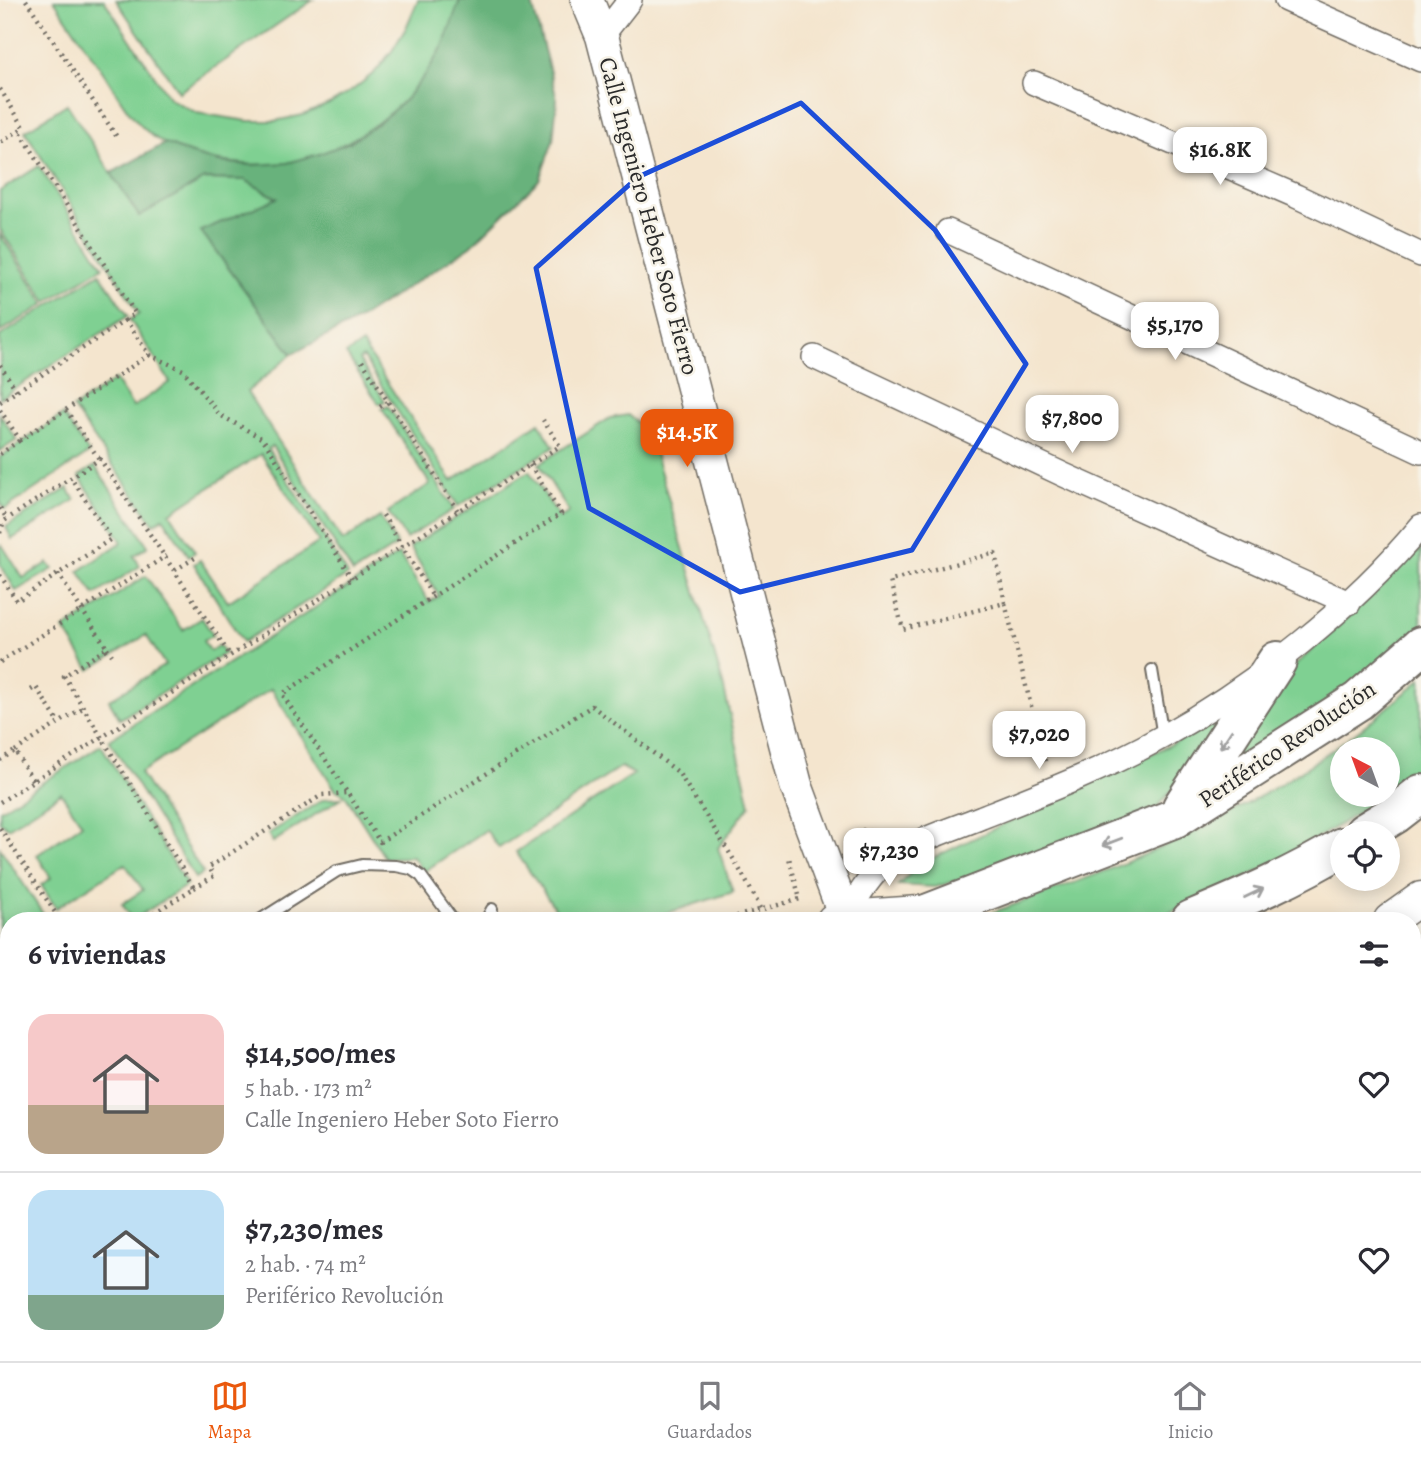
<!DOCTYPE html>
<html lang="es">
<head>
<meta charset="utf-8">
<style>
  :root { --surface:#fff; --page:#f7f7f7; --text:#2b2b33; --muted:#7c7c81; --line:#e1e1e2; --accent:#ea580c }
  body { margin:0; font-family:Alegreya,serif; background:var(--page); color:var(--text); height:100vh; display:flex; flex-direction:column; font-size:26px; white-space:nowrap }
  * { box-sizing:border-box; margin:0 }
  p { font-size:23px; color:var(--muted) }
  .icon { flex:none; width:38px; height:38px; fill:none; stroke:currentColor; stroke-width:2; stroke-linecap:round; stroke-linejoin:round }
  .map { position:relative; flex:1; overflow:hidden }
  .details { position:absolute; left:0px; top:912px; width:1421px; height:450px; display:flex; flex-direction:column; background:var(--surface); border-radius:28px 28px 0 0; box-shadow:0 4px 18px #0003 }
  .details>* { flex:none }
  .needle { width:46px; rotate:319deg }
  .buttons { position:absolute; left:1330px; top:737px; display:grid; gap:14px }
  .buttons a { display:grid; place-items:center; width:70px; height:70px; border-radius:50%; background:var(--surface); box-shadow:0 4px 18px #0003; font-size:35px }
  .price { position:absolute; translate:-50% -60px; padding:0 16px; border-radius:14px; background:#fff; color:#222; font-size:23px; line-height:46px; filter:drop-shadow(0 2px 4px #0008) }
  .price::after { content:''; position:absolute; left:50%; top:42px; width:21px; height:16px; margin-left:-10px; background:inherit; clip-path:polygon(0 0,100% 0,50% 100%) }
  .price.current { background:var(--accent); color:#fff }
  ul { padding:0; list-style:none }
  li { display:flex; align-items:center; gap:21px; height:175px; padding:0 28px }
  li+li { border-top:2px solid var(--line) }
  li span { display:grid; place-items:center; flex:none; width:196px; height:140px; border-radius:21px; color:#555 }
  li>.icon { margin-inline-start:auto }
  span .icon { width:84px; height:84px; fill:#fffc; stroke-width:1 }
  li b { font-size:30px }
  h2 { display:flex; justify-content:space-between; align-items:center; height:84px; padding:0 28px; font-size:30px }
  .tab-bar { display:flex; justify-content:space-around; align-items:center; height:98px; border-top:2px solid var(--line); background:var(--surface); font-size:19px; color:var(--muted) }
  .tab-bar a { display:grid; justify-items:center; gap:4px }
  .tab-bar .current { color:var(--accent) }
  .map>svg:first-child { display:block }
</style>
</head>
<body>
<div class="map">
<svg width="1421" height="1361" viewBox="0 0 1421 1361">
  <rect width="100%" height="100%" fill="#f7f3e8"/>
  <filter id="ink" filterUnits="userSpaceOnUse"><feTurbulence type="fractalNoise" baseFrequency=".0143" numOctaves="2"/><feDisplacementMap in="SourceGraphic" scale="14" xChannelSelector="R" yChannelSelector="G"/><feConvolveMatrix kernelMatrix="1 2 1 2 8 2 1 2 1" color-interpolation-filters="sRGB"/></filter>
  <filter id="wash" filterUnits="userSpaceOnUse"><feTurbulence type="fractalNoise" baseFrequency=".00686" numOctaves="4" result="noise"/><feDisplacementMap in="SourceGraphic" scale="28" xChannelSelector="R" yChannelSelector="G"/><feGaussianBlur stdDeviation="1.57" result="paint"/><feColorMatrix in="noise" values="0 0 0 0 0 0 0 0 0 0 0 0 0 0 0 0 0 1.4 0 .05"/><feComposite in="paint" operator="in"/></filter>
  <g filter="url(#wash)">
    <rect width="100%" height="100%" fill="#f4e5ce"/>
    <path fill="#7fd092" stroke="#557e5e" stroke-width="2" d="M54,0H104L170,99L197,113L248,121H275L303,115L331,103L354,89L375,72L392,51L406,28L418,0H460C455,15 451,31 444,45C414,105 354,150 288,163C271,166 252,165 235,163C211,161 173,151 154,137C132,121 119,97 105,75C88,50 71,25 54,0Z
      M116,0H313L179,92Z
      M67,104L139,216L205,179L245,180L278,199L201,231L292,354L247,392L343,541L380,517L397,545L353,573L272,446L268,449L348,575L243,642L194,564L200,560L228,602L319,542L261,454L170,513L195,552L189,556L163,518L154,524L73,408L115,380L133,407L170,382L130,320L139,314L25,131Z
      M39,166L103,267L47,302L0,229V191Z
      M0,234L45,304L0,332Z
      M100,273L128,316L0,398V336Z
      M362,344L452,481L539,423L554,447L458,506L363,357L359,360L385,401L379,404L346,354Z
      M388,406L454,509L406,539L388,512L430,484L382,409Z
      M0,414L17,440L0,451Z
      M63,415L89,453L5,509L0,502V457Z
      M628,415L649,433L723,684L750,805L718,848L733,892L645,920H535L540,917H561L516,852L634,774L621,767L499,848L486,830L423,872L413,857L385,858L345,795L335,789L271,689L140,773L203,873L195,878L109,740L399,554L429,602L439,596L410,547L529,471L560,518L569,512L539,464L610,418Z
      M95,466L148,546L134,556L140,566L95,595L79,571L122,542L79,476Z
      M68,488L75,500L12,539L6,527Z
      M2,545L23,578L48,563L53,569L16,591L0,564V548Z
      M1421,549V626L1403,644L1293,730L1214,777L1286,674Z
      M146,576L183,630L202,618L213,635L203,641L210,651L219,645L225,653L120,719L109,700L165,665L146,635L90,670L64,629Z
      M1421,679V766L1388,792V749H1342V794L1384,795L1368,807L1293,853L1204,899L1150,920H972C1037,896 1104,874 1166,845C1259,803 1345,747 1421,679Z
      M1235,714L1157,808L1011,866L935,887L898,885L922,863Z
      M101,745L187,885L133,920L122,904L143,890L125,864L56,908L41,885L51,878L37,855L82,824L61,793L8,828L0,822V810Z
      M341,798L273,842L268,834L324,799Z
      M0,848L47,920H9V1026L0,1032Z"/>
    <path fill="#67b27c" stroke="#496e54" stroke-width="2" d="M460,0H531L557,99L553,141L539,180L471,246L356,321L292,354L201,231L277,198L245,180L205,179L139,216L111,173L166,143L186,152L219,162L251,165L287,163L319,154L350,142L378,123L404,101L425,75L443,46Z"/>
  </g>
  <g filter="url(#ink)">
    <g fill="none" stroke-linecap="round" stroke-linejoin="round">
      <g stroke="#716c64" stroke-width="14">
        <path id="lane" d="M1152,670L1163,737
          M260,920L337,871L362,865L396,866L411,869L421,876L453,920
          M486,920L492,909
          M0,1067L9,1064
          M33,1353L35,1361"/>
      </g>
      <g stroke="#716c64" stroke-width="26">
        <path id="street" d="M1286,0L1421,60
          M602,36L630,0
          M1034,83L1296,196L1421,255
          M948,231L1421,452
          M814,357L1064,475L1315,588L1349,603
          M845,917C857,898 868,878 886,862C913,840 951,830 982,817C1043,793 1105,769 1162,737C1255,685 1353,608 1421,526
          M1412,1052L1421,1085
          M1135,1353L1137,1361
          M1310,1353L1312,1361"/>
      </g>
      <g stroke="#716c64" stroke-width="35">
        <path id="secondary" d="M587,0L602,36L796,785L845,917
          M833,920L845,917L935,911
          M1390,920L1421,898
          M0,1153L9,1150
          M0,1315L9,1312"/>
      </g>
      <g stroke="#716c64" stroke-width="42">
        <path id="highway" d="M1182,807L1277,661
          M1364,833L1395,814L1421,794
          M911,920L1175,818L1358,701L1421,646
          M1191,920C1243,898 1295,876 1342,847
          M0,1203L9,1200
          M0,1263L9,1261"/>
      </g>
      <path stroke="#716c64" stroke-width="4.5" stroke-dasharray="2 5" stroke-linecap="butt" d="M26,0L117,137
        M0,89L24,127L0,143
        M149,355L183,370L220,415L263,439L352,578
        M362,361L458,511
        M0,365L17,391
        M0,402L126,320
        M380,407L388,402
        M0,410L20,440L149,355L126,320L135,313L19,130
        M66,410L99,459
        M0,454L20,440
        M530,465L561,514L282,694L380,842L592,706L678,772L736,863L762,910
        M0,508L7,519
        M383,515L433,597
        M0,533L4,521L100,459L230,655
        M175,570L198,556
        M58,574L107,648L64,676L194,888L143,920
        M0,575L17,601L111,539L71,478
        M1005,603L995,553L890,581L903,629L1005,603L1046,765
        M107,648L112,655
        M0,662L166,556
        M31,690L36,687L59,723
        M15,751L84,707
        M0,760L15,751L33,781
        M0,802L560,446L543,420
        M0,828L60,920
        M862,830L881,833
        M194,888L214,876L209,867L322,795L346,793
        M723,920L800,899L789,858
        M0,1114L9,1112"/>
      <use href="#lane" stroke="#fff" stroke-width="10"/>
      <use href="#street" stroke="#fff" stroke-width="23"/>
      <use href="#secondary" stroke="#fff" stroke-width="32"/>
      <use href="#highway" stroke="#fff" stroke-width="38"/>
    </g>
    <defs><path id="oneway-shaft" d="M-6 0H5M1.5-3L5.5 0L1.5 3" fill="none" stroke-width="1.6" stroke-linecap="round" stroke-linejoin="round" transform="scale(1.75)"/></defs>
    <g stroke="#a0a0a0">
      <use href="#oneway-shaft" transform="translate(1226 739) rotate(123)"/>
      <use href="#oneway-shaft" transform="translate(1112 842) rotate(159)"/>
      <use href="#oneway-shaft" transform="translate(1254 893) rotate(-26)"/>
    </g>
  </g>
  <path fill="none" stroke="#1d4ed8" stroke-width="5" stroke-linejoin="round" d="M801,103L935,230L1026,364L912,550L740,592L589,508L536,268L638,177Z"/>
  <g text-anchor="middle" stroke-width="5" stroke-linejoin="round" paint-order="stroke">
    <g font-size="24" fill="#2b2b2b" stroke="#f7f3e8">
      <text transform="translate(649 216) rotate(75)" y="8">Calle Ingeniero Heber Soto Fierro</text>
      <text transform="translate(1287 744) rotate(-34)" y="8">Periférico Revolución</text>
    </g>
  </g>
</svg>
<div class="buttons">
<a><svg class="needle" viewBox="-14 -14 28 28"><path d="M0-13l5 13h-10z" fill="#e53935"/><path d="M0 13l5-13h-10z" fill="#7c7c81"/></svg></a>
<a><svg class="icon" aria-label="locate" viewBox="0 0 24 24"><circle cx="12" cy="12" r="6"/><path d="M12 2v4M12 18v4M2 12h4M18 12h4"/></svg></a>
</div>
<b class="price" style="left:1220px;top:187px">$16.8K</b>
<b class="price" style="left:1175px;top:362px">$5,170</b>
<b class="price" style="left:1072px;top:455px">$7,800</b>
<b class="price current" style="left:687px;top:469px">$14.5K</b>
<b class="price" style="left:1039px;top:771px">$7,020</b>
<b class="price" style="left:889px;top:888px">$7,230</b>
<section class="details">
<h2>6 viviendas<svg class="icon" aria-label="filters" viewBox="0 0 24 24"><path d="M4 7h16M4 17h16"/><circle cx="9" cy="7" r="2"/><circle cx="15" cy="17" r="2"/></svg></h2>
<ul>
<li><span style="background:linear-gradient(#f6c9c9 65%,#b9a48a 0)"><svg class="icon" aria-label="home" viewBox="0 0 24 24"><path d="M3 11l9-7 9 7M6 9v11h12V9"/></svg></span><div><b>$14,500/mes</b><p>5 hab. · 173 m²</p><p>Calle Ingeniero Heber Soto Fierro</p></div><svg class="icon" aria-label="heart" viewBox="0 0 24 24"><path d="M12 20l-8-8c-3-5 5-10 8-4 3-6 11-1 8 4z"/></svg></li>
<li><span style="background:linear-gradient(#bfe0f5 75%,#7fa58c 0)"><svg class="icon" aria-label="home" viewBox="0 0 24 24"><path d="M3 11l9-7 9 7M6 9v11h12V9"/></svg></span><div><b>$7,230/mes</b><p>2 hab. · 74 m²</p><p>Periférico Revolución</p></div><svg class="icon" aria-label="heart" viewBox="0 0 24 24"><path d="M12 20l-8-8c-3-5 5-10 8-4 3-6 11-1 8 4z"/></svg></li>
</ul>
</section>
</div>
<nav class="tab-bar">
<a class="current"><svg class="icon" aria-label="map" viewBox="0 0 24 24"><path d="M3 6l6-2 6 2 6-2v14l-6 2-6-2-6 2zM9 4v14M15 6v14"/></svg>Mapa</a>
<a><svg class="icon" aria-label="saved" viewBox="0 0 24 24"><path d="M7 4h10v16l-5-4-5 4z"/></svg>Guardados</a>
<a><svg class="icon" aria-label="home" viewBox="0 0 24 24"><path d="M3 11l9-7 9 7M6 9v11h12V9"/></svg>Inicio</a>
</nav>
</body>
</html>
